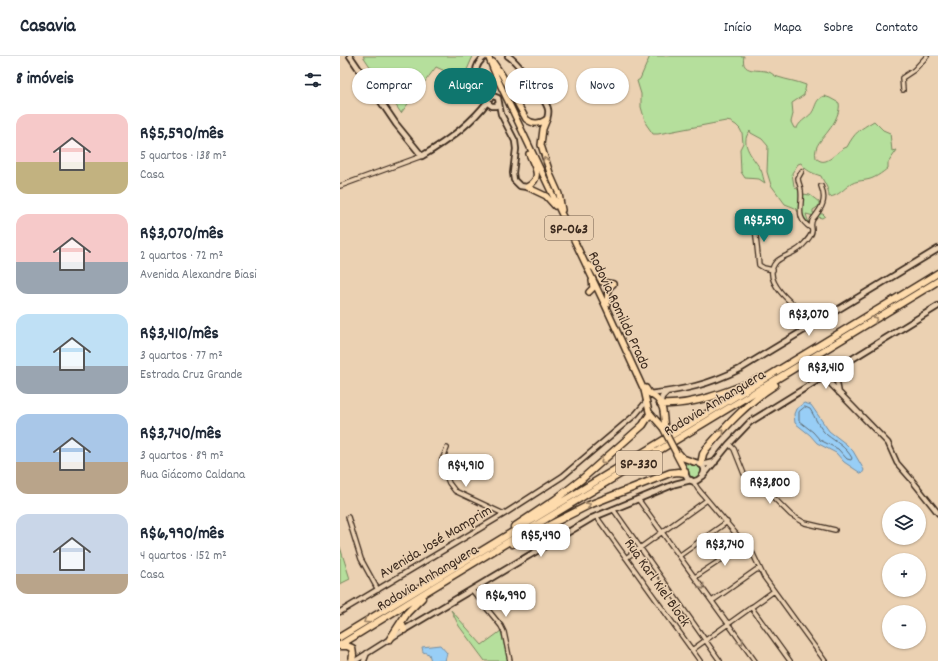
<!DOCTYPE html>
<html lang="pt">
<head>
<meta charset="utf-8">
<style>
  :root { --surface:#fff; --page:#f6f6f7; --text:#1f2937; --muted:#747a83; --line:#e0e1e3; --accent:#0f766e }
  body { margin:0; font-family:Dekko,sans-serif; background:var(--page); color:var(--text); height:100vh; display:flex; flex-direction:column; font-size:15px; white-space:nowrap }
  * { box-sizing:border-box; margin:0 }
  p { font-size:13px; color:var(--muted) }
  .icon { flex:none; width:22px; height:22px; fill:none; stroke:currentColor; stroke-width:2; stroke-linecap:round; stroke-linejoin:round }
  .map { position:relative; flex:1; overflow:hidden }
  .side { display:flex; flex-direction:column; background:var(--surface); width:340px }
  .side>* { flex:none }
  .top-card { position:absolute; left:12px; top:12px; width:380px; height:36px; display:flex; gap:8px }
  .buttons { position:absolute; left:542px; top:445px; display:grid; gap:8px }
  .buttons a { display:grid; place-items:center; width:44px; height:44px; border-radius:50%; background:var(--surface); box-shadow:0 1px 3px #0004; font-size:20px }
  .price { position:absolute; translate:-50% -34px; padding:0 9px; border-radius:8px; background:#fff; color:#222; font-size:13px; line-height:26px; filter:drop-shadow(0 1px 2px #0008) }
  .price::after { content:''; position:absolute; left:50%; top:24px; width:12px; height:9px; margin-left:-6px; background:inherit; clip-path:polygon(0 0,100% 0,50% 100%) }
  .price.active { background:var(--accent); color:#fff }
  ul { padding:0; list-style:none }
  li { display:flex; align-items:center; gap:12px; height:100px; padding:0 16px }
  li span { display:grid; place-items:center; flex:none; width:112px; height:80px; border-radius:12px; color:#555 }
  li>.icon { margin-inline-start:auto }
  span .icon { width:48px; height:48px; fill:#fffc; stroke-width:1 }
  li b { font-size:17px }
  h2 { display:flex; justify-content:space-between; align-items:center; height:48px; padding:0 16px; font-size:17px }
  .chip { padding:0 14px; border-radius:18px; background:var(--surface); box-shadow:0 1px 3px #0004; font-size:14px; line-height:36px }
  .chip.active { background:var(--accent); color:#fff }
  header { display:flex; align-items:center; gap:24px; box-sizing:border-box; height:56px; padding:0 20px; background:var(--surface); border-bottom:1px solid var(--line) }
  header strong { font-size:19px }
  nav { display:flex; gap:22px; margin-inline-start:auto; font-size:14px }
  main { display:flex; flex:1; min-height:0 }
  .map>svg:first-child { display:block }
</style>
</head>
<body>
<header>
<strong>Casavia</strong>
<nav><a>Início</a><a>Mapa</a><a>Sobre</a><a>Contato</a></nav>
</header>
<main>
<section class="side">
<h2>8 imóveis<svg class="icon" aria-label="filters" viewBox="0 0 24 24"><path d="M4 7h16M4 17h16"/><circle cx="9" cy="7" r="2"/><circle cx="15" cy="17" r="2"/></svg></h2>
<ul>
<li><span style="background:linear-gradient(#f6c9c9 60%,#c2b280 0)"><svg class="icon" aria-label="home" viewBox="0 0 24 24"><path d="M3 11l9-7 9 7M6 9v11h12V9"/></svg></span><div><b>R$5,590/mês</b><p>5 quartos · 138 m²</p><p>Casa</p></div></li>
<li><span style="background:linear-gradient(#f6c9c9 60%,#9aa5b1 0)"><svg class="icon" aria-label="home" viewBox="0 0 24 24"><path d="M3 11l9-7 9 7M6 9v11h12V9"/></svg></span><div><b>R$3,070/mês</b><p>2 quartos · 72 m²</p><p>Avenida Alexandre Biasi</p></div></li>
<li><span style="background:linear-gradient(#bfe0f5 65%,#9aa5b1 0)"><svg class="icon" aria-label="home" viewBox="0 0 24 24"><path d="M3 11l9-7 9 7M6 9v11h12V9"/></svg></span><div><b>R$3,410/mês</b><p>3 quartos · 77 m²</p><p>Estrada Cruz Grande</p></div></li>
<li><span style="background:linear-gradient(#a9c7e8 60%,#b9a48a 0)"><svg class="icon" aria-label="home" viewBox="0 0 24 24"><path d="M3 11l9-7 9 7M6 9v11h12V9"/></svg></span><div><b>R$3,740/mês</b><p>3 quartos · 89 m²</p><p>Rua Giácomo Caldana</p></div></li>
<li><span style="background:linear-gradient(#c9d6e8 75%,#b9a48a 0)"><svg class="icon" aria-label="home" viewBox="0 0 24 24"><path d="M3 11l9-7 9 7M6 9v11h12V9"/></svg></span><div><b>R$6,990/mês</b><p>4 quartos · 152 m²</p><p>Casa</p></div></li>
</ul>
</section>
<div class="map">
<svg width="598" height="605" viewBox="0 0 598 605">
  <rect width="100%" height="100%" fill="#ebd1b2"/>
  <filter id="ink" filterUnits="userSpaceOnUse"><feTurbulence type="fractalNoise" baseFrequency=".025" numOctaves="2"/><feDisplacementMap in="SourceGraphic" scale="8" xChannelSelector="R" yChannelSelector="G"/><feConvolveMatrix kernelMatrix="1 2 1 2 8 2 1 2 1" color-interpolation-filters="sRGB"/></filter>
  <g filter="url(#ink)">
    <path fill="#b5df9c" stroke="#78845d" d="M23,0H133L123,23L96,11L61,57Z
      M310,0H404C400,19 419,12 429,16C432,17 434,20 438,21C447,24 456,25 466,29L464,39L452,47L453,58L451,66L454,72H457C460,64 470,61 473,55C476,49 476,43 484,40L490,42L499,47C501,54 494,68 489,74C483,83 473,89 476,102C487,113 496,94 507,91C515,76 519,74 534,65L543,74L550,77L552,95L557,94L548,107V112C542,117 534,123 526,124C520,125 516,125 511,128C503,133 499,140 489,141C489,132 484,127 481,120C472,117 466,115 461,107L458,108L452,117L454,130L463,138L470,139L479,146V150L473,154V157L483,158L485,160L482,162L466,158L469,168L463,167L460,156L459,157L455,152L445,148L431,129L427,116L428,90L422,83L411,77L410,75C398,88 415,103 421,114C423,118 423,123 425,127L419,123L405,122L401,116L400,93L403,87L402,77L400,73L396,69L391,66L386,65L318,78H313L306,68L301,51V38L297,25L300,23Z
      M340,402L360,410L362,417L358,422C346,424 344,411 340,402Z
      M0,491L10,523L0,528Z
      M111,554L142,589L161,575L168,605H145L119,570Z"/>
    <path fill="#98cef6" stroke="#738ca0" d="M464,347L471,349L489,375L506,388L513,395L524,414L522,418L504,406L496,397L477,387L470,379L455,367L454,358L456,353Z
      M100,589L107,597L105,605H91L89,598L83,596L82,591Z"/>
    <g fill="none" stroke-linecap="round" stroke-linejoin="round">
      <path stroke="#606c74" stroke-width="1" d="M465,351L470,353C475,361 479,372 487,379C496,386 506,391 512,402L511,404L507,403L498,393L480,384L473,376L459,365V356Z"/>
      <g stroke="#3b2a1e" stroke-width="6">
        <path id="minor" d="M563,34L562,22L574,14L587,0
          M462,115L458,122C458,127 461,130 461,135C463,151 454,161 471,172
          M0,130L82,100
          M414,162L419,209L424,212L433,214
          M476,267C463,256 418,227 436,206C443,199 455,198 462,190C465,187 472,179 472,175C472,170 470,168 473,163C482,152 487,144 481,130
          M389,388L394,393L404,418L423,431L451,459L465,467L495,474
          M107,392L102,404V409L109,427L115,435L164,458
          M353,425L358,433L413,498L424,521L485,605
          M298,443L415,605
          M273,453L380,605
          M256,460L360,605
          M8,461L21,503L38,534
          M339,500L387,466
          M286,502L367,444
          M355,521L405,488
          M132,534L161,570L164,576L170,605
          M372,545L416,514L420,513
          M411,551L450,605
          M352,594L434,535"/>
      </g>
      <g stroke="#3b2a1e" stroke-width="7">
        <path id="tertiary" d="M495,314L499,337
          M484,321L548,387L557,407L571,423L598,457
          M0,556L164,458L223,420L296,358L306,346
          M15,605L64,574
          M24,605L27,597"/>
      </g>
      <g stroke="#3b2a1e" stroke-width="8">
        <path id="secondary" d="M10,0L56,68L82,100C106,86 131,68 148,45
          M146,0C127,13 139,29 148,44
          M168,0C177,5 206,44 208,53C209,57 208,59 207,63
          M159,47L156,50H152L149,48L148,43L153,40L158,42L161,58L175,85L176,93L173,117L174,124L180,130L187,131
          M309,338C344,334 368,329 400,313L598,193
          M320,348L322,341L327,336
          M362,409L375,406
          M345,415C349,441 380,410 354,406
          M363,420L389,388L410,366L598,250
          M64,574L252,462L335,428L351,424"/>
      </g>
      <g stroke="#3b2a1e" stroke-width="8">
        <path id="primary" d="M148,0L156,20L265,249L304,334L309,356L323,372
          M153,6L162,19L186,63C193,69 200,68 207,63
          M207,63L203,73L201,89L211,120L219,138L222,154
          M187,131C203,122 195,112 189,98
          M187,131L206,140L215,150
          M249,209L254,212L262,226L273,228
          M249,236L253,232L252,225
          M267,248L268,233L273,228
          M306,332C309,339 313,339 317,343C325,351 323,361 325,371
          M336,394L343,402L354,406
          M336,398L345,415"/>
      </g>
      <g stroke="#3b2a1e" stroke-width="9">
        <path id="motorway" d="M321,348C353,350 389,335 419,323
          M361,408L363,398L366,393C387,369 408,346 435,329
          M174,471L216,443L242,423L303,369L310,358
          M172,488L249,449L330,417L338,416L345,417
          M61,566L64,574
          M0,581L598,217
          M50,583L67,557L82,542
          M0,589L94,531L598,225
          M0,590H7L12,592L13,599L12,605"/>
      </g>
      <use href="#minor" stroke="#ebd1b2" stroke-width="3.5"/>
      <use href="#tertiary" stroke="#ebd1b2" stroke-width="4"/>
      <use href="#secondary" stroke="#ebd1b2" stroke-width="4.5"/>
      <use href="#primary" stroke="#fedbac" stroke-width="5"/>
      <use href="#motorway" stroke="#fedbac" stroke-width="6"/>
      <g stroke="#3b2a1e" stroke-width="8" stroke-linecap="butt">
        <path id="primary-bridge" d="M323,372L336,397"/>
      </g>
      <use href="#primary-bridge" stroke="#fedbac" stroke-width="5"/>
    </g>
    <defs><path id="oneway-chevron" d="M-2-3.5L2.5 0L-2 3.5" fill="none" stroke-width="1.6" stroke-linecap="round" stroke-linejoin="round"/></defs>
    <g stroke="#9c8265">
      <use href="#oneway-chevron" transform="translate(205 104) rotate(-110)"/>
      <use href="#oneway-chevron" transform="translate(535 263) rotate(-31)"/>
      <use href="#oneway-chevron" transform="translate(382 376) rotate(-49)"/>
      <use href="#oneway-chevron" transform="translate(263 405) rotate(138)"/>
      <use href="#oneway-chevron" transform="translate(248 449) rotate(-24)"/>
      <use href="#oneway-chevron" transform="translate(26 565) rotate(148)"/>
    </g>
    <g stroke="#937e68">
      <use href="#oneway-chevron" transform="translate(362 531) rotate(55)"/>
      <use href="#oneway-chevron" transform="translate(401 586) rotate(55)"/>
    </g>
  </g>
  <g text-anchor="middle" stroke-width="3" stroke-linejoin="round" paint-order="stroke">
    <g fill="#ebd1b2" stroke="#705c4a" stroke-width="1">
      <rect x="205" y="160" width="48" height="24" rx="3"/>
      <rect x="276" y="395" width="46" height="24" rx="3"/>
    </g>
    <g font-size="14" font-weight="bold" fill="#3b2a1e">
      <text x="229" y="177">SP-063</text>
      <text x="299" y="412">SP-330</text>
    </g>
    <g font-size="15" fill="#3b2a1e" stroke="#ebd1b2">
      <text transform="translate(280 254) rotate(65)" y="5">Rodovia Romildo Prado</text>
      <text transform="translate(374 346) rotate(-31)" y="5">Rodovia Anhanguera</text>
      <text transform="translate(95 485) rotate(-31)" y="5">Avenida José Mamprim</text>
      <text transform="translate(87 521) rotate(-31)" y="5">Rodovia Anhanguera</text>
      <text transform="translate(318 526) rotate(55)" y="5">Rua Karl Kiel Block</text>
    </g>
  </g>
</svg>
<div class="buttons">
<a><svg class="icon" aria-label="layers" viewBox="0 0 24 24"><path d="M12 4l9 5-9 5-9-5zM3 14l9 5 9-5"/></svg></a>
<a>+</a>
<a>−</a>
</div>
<b class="price active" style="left:424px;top:187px">R$5,590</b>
<b class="price" style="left:469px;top:281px">R$3,070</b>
<b class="price" style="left:486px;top:334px">R$3,410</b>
<b class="price" style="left:126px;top:432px">R$4,910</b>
<b class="price" style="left:430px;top:449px">R$3,800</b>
<b class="price" style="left:201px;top:502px">R$5,490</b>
<b class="price" style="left:385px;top:511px">R$3,740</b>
<b class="price" style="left:166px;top:562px">R$6,990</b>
<div class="top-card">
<a class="chip">Comprar</a>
<a class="chip active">Alugar</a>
<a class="chip">Filtros</a>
<a class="chip">Novo</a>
</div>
</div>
</main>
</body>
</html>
